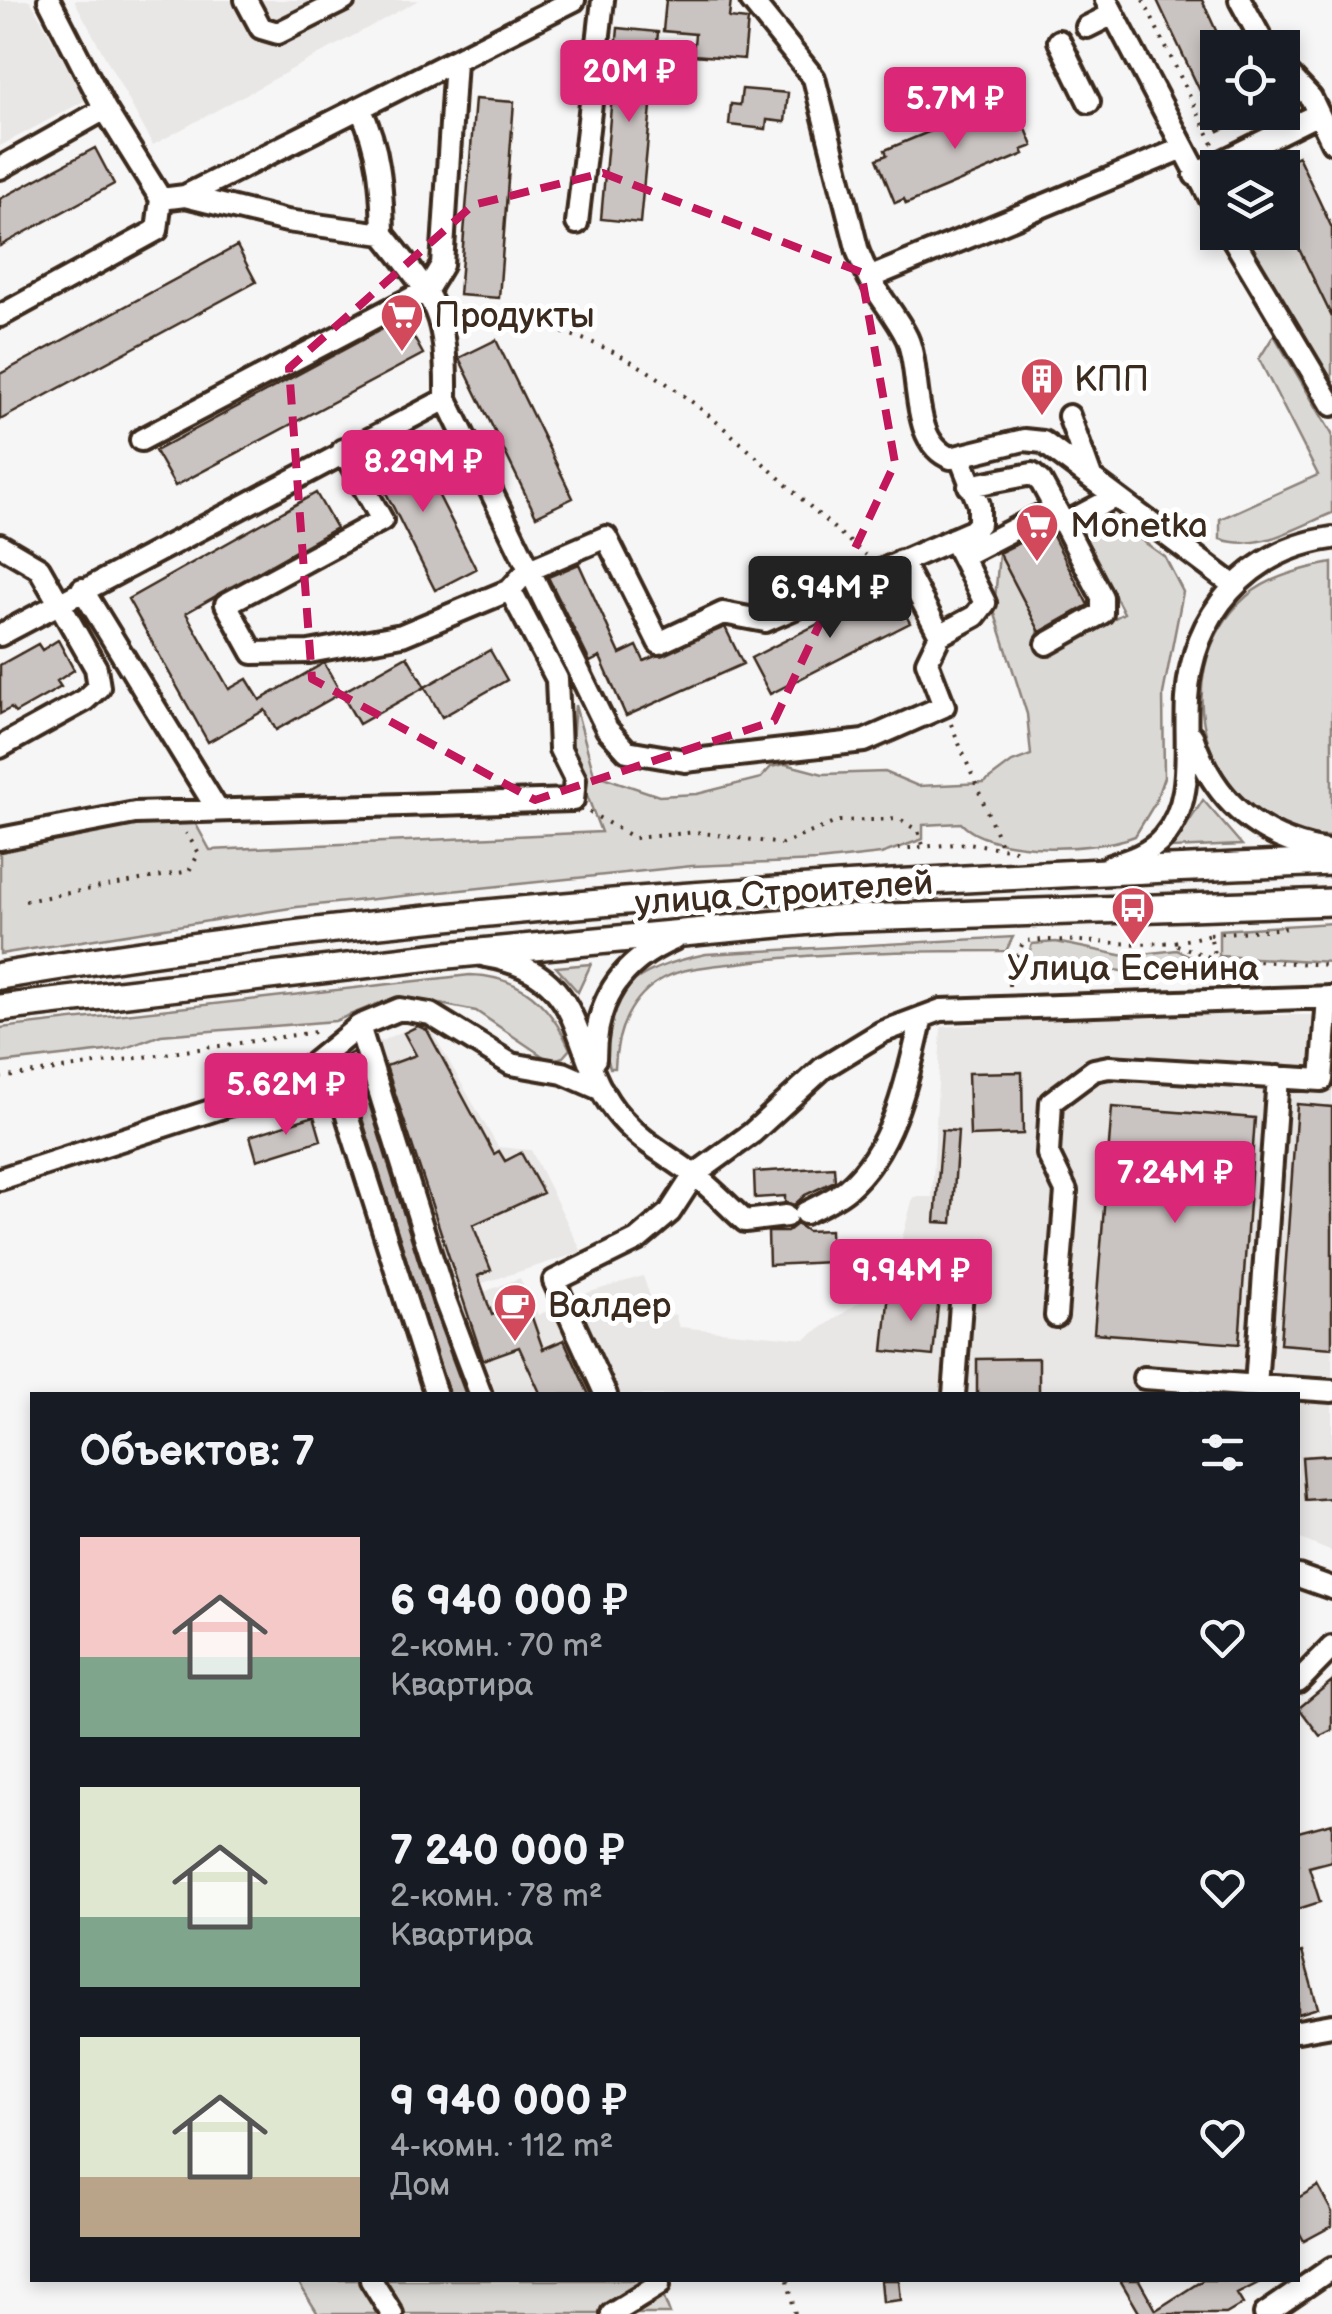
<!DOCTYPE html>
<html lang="ru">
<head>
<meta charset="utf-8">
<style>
  :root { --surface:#171b24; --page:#20242c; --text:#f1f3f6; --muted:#9ea1a6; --accent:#db2777 }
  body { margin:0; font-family:"Balsamiq Sans",sans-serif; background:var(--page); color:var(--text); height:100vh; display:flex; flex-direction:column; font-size:38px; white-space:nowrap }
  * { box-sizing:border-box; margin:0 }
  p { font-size:32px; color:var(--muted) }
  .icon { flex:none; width:55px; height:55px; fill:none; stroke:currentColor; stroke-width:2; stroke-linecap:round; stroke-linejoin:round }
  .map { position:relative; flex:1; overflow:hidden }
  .panel { position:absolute; left:30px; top:1392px; width:1270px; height:890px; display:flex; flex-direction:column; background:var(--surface); border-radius:0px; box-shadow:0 5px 15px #0003 }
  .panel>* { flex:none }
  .fabs { position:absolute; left:1200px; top:30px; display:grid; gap:20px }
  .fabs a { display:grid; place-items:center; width:100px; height:100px; border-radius:0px; background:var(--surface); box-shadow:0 5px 15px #0003; font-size:50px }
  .price { position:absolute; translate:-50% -85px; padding:0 22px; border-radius:10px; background:var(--accent); color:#fff; font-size:32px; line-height:65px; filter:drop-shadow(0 2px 5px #0008) }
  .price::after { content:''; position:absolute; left:50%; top:60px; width:30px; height:22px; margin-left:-15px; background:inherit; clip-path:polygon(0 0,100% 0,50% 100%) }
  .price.on { background:#222; color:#fff }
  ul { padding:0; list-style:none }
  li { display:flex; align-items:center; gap:30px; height:250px; padding:0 50px }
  li span { display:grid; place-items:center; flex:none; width:280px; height:200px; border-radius:0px; color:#555 }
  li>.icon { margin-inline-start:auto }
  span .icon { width:120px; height:120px; fill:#fffc; stroke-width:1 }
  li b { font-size:42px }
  h2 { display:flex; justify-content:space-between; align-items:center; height:120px; padding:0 50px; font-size:42px }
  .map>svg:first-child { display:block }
</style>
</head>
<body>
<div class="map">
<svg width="1332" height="2314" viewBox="0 0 1332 2314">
  <rect width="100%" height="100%" fill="#f7f6f6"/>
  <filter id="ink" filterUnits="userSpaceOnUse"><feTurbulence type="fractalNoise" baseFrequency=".01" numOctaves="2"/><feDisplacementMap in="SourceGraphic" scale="20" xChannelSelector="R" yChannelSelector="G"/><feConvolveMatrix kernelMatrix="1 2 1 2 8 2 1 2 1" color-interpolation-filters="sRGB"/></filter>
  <g filter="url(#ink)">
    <path fill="#e9e7e6" d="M0,0H30L86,100L0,146Z
      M74,0H419L153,145Z
      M1031,1015H1332V1552L1298,1538V1395H497L460,1301L520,1278L538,1315L590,1292L643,1276L658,1320L675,1314L679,1327L805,1339L891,1281L913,1197H932L941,1027L1014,1022Z
      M426,1021L498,1147L531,1150L582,1252L451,1293L487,1395H445L340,1059Z"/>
    <path fill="#dbd9d6" stroke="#8b827a" stroke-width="2.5" d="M1283,214L1332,317V386L1242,233L1282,232Z
      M1274,335L1332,434V513C1295,528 1259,552 1220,539V519L1318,475L1259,359Z
      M1105,514L1165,557L1183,592L1163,694L1164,777L1155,803L1135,836C1095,852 989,855 961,823L923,825V839L881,854L818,861L692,866L297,907L0,954V844L97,825L193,819L210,850L601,832L571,753L575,705L594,774L659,796L697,794L761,778L771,767L785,764L823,774L885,772L918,786L984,783L1012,762L1031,755L1027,714L994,611L999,553L1039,628L1037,640L1046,655L1124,613L1080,530Z
      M1332,563V837C1209,837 1157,675 1247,596C1268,577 1305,568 1332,563Z
      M1203,800L1242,845L1172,848Z
      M1332,923V962L1219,956V930Z
      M1013,937L1006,951C916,951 827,951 738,963C714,966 685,967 664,978C630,996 616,1032 615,1068H610C587,993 642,967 706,954Z
      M1056,942L1125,956L1177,950L1206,963L1200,968L1121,971L1073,962H1026L1032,944Z
      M591,964L578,992L556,967Z
      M470,975C521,976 550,1004 570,1049L563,1057L550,1061L476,1011L419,1000L377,1004L335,1021L161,1035L123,1049L0,1063V1028Z
      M297,2280H657L670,2314H318Z"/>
    <path fill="#c9c3c1" stroke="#3b2a1e" stroke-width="2.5" d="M666,0H731L729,18L748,20L744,59L693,55L695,34L663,31Z
      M1157,0H1202L1224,48H1218V112H1259L1219,131Z
      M618,28L658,32L640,223L601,219Z
      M742,89L788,93L785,122L767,120L766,129L729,125L731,104L740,105Z
      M475,99L514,102L499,298L459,295Z
      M1006,100L1008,105L1015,102L1033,146L1022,150L1024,154L906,204L904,199L895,203L877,159L887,155L885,150Z
      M95,148L114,184L0,246V199Z
      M1298,156L1332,228V317L1282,214V164Z
      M237,246L256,282L0,420V374Z
      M403,318L423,354L175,486L155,451Z
      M496,340L573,498L536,516L459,358Z
      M411,441L476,569L435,590L370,461Z
      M316,493L336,528L186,613L229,689L247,679L260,700L324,663L341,693L276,730L265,710L208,742L128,599Z
      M1049,528L1088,605L1040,632L999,553Z
      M579,564L620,654L637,646L644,661L725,627L743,664L626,716L600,657L590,662L548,577Z
      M891,587L910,623L770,694L751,658Z
      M58,640L74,670L57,681L61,687L15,713L11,708L0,714V665L38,644L42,650Z
      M490,650L507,680L442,717L425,687Z
      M407,656L425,687L359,724L341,693Z
      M418,1026L427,1030L494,1154L499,1151L505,1161L521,1153L543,1193L473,1225L491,1270L478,1276L492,1315L527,1303L543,1349L564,1340L589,1395H541L519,1347L483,1360L386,1066L416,1055L404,1033Z
      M353,1052L432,1304L466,1395H449L343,1058Z
      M1022,1072L1023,1134L970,1136L968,1073Z
      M1297,1104L1332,1107V1348L1280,1344Z
      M1112,1107L1255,1118L1239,1344L1094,1333Z
      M314,1116L321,1140L257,1160L250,1136Z
      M942,1130L958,1131L952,1223L935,1222Z
      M834,1167L835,1181L805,1195L794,1205L785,1202V1196L755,1198L754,1172Z
      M797,1224L807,1231L830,1230L831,1262L769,1265L768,1232H787Z
      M889,1292L939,1296L933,1356L883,1351Z
      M1039,1358V1395H977V1359Z
      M1332,1455V1498L1305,1500L1302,1457Z
      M1332,1681V1730L1320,1736L1299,1708Z
      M1332,1823V1861L1309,1867L1320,1902L1298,1909V1832Z
      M1302,1952L1318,2008L1298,2014V1953Z
      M1318,2186L1332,2212V2226L1304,2241L1298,2230V2198Z
      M881,2280H899L901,2300L883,2302Z
      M1120,2280H1139L1156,2310L1203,2280H1264L1237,2294L1243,2304L1226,2314H1140Z"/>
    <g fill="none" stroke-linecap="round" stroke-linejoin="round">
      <g stroke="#3b2a1e" stroke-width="28">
        <path id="minor" d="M49,0L105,109
          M246,0L261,28L278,33L344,0
          M751,0L814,78L858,252L869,278L1181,149
          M1106,0L1218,213
          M1240,0L1266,48
          M1087,27L1113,14
          M1059,41L1089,102
          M1282,67L1311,98L1332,142
          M360,108C380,149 382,188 383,234
          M0,168L105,109L161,199
          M1195,175L1318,114
          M185,196L287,221L383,234C436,301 447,311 446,399L607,729L627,751L685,761L864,741L944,706L927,662L940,635L901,561
          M577,223L603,0
          M1229,232L1332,405
          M869,278C880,298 897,317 907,338C922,371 909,443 951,458L1024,440L1043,442L1233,585
          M0,316L157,230L161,199L185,196L574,0
          M1069,416L1091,477
          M141,440L427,290L442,265L455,61
          M343,450L382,520L226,604L253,653L309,652L402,635L510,590
          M969,486L1032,474L1041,482L1064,524
          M0,545L39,568L96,668L99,687L85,700L0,747
          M962,556L1055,508
          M82,589L217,809
          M0,635L446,399
          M940,635L975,616L985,603L953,539
          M1047,644L1102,613V597L1064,524L1115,497
          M1192,736C1215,804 1261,841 1332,852
          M0,839L135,813L573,800L575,779L560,749L557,679L510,590L527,571L606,537L659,643L723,613L765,621L972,531L979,524V505L960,457
          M1110,866C1129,860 1149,854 1163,838C1196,800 1184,745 1187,699C1192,614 1248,550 1332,538
          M485,956C596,974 566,1058 621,1118C643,1143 668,1155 694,1175C712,1188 728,1206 745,1221L786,1216
          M359,1026L445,1300L481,1395
          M327,1053L436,1395
          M595,1059C595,1001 620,962 674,939
          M0,1179L269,1092L293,1080L359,1026L400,1009L430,1014L511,1064L563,1073L602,1090
          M805,1213C819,1206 835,1199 847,1189C895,1148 908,1076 922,1017
          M1056,1316L1066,1191L1048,1154L1051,1102L1094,1070L1109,1067L1322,1080L1328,997
          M1144,1378L1332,1391
          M1256,1386L1278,1077
          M606,1395L554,1281L637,1240L670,1212L694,1175L752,1133L823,1068L882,1032L941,1010L1332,997
          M954,1395L963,1278
          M1298,1576L1332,1588
          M1298,1682L1332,1647
          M1298,2031L1332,2025
          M371,2280L392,2314
          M612,2314L659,2285
          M1265,2314L1332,2268"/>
      </g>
      <g stroke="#3b2a1e" stroke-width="32">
        <path id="major" d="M0,976C441,901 886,881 1332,862
          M0,1008L448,955L832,919L1332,902"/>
      </g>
      <path stroke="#3b2a1e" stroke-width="4" stroke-dasharray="2.5 8" stroke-linecap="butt" d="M1143,0L1213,144
        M459,315C498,322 543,325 580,338C693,378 774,482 866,555
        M951,724L1001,845
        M589,812L634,838L696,832L782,844L839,821L900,819L918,831L923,845
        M898,849L968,843L1021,851
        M25,901L189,871L199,853L186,833
        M1210,934L1290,928
        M1177,945L1215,959L1217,983
        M1009,986V971L1024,941C1089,936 1147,954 1210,934L1215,959L1332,965
        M0,1078L322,1031
        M788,2280L795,2314"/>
      <use href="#minor" stroke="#fff" stroke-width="20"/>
      <use href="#major" stroke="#fff" stroke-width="25"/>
    </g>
  </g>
  <path fill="none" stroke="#c2185b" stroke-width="8" stroke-dasharray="20 12" stroke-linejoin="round" d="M603,173L861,272L895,463L774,721L535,800L312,679L289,368L473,205Z"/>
  <defs>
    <g id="supermarket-pin" transform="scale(2.25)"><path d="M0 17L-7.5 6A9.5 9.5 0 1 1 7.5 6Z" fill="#d1495b" stroke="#fff"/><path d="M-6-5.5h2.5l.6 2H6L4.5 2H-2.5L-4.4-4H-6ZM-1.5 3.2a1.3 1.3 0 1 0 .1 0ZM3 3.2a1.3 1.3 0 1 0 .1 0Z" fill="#fff"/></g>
    <g id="building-pin" transform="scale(2.25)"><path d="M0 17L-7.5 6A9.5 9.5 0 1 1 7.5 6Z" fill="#d1495b" stroke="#fff"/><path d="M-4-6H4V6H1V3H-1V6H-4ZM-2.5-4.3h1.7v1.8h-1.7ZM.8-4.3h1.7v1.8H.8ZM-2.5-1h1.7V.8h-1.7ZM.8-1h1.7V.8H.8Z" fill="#fff"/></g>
    <g id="bus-pin" transform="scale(2.25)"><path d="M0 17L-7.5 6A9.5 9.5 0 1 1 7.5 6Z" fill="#d1495b" stroke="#fff"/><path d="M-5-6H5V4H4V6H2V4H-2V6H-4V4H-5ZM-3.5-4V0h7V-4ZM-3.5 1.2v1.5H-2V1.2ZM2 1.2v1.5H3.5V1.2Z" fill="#fff"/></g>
    <g id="cafe-pin" transform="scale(2.25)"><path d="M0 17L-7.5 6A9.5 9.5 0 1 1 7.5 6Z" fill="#d1495b" stroke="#fff"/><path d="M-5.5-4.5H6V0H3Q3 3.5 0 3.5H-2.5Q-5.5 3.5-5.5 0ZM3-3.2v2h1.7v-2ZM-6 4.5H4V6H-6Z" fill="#fff"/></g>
  </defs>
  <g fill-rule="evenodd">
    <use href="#supermarket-pin" x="402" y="315"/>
    <use href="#building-pin" x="1042" y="379"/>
    <use href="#supermarket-pin" x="1037" y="525"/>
    <use href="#bus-pin" x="1133" y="908"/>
    <use href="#cafe-pin" x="515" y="1305"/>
  </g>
  <g text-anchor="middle" stroke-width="10" stroke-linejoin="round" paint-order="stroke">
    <g font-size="35" fill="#3b2a1e" stroke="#fff" text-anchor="start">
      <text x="434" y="327">Продукты</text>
      <text x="1074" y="391">КПП</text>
      <text x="1070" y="537">Monetka</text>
      <text x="1133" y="980" text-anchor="middle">Улица Есенина</text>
      <text x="548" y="1317">Валдер</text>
    </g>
    <g font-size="35" fill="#3b2a1e" stroke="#fff">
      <text transform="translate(784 892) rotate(-4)" y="12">улица Строителей</text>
    </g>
  </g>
</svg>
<div class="fabs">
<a><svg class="icon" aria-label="locate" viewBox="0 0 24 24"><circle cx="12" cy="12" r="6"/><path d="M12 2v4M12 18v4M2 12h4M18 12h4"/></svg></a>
<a><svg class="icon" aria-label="layers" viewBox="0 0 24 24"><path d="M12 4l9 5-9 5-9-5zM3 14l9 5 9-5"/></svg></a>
</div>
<b class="price" style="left:629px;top:125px">20M ₽</b>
<b class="price" style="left:955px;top:152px">5.7M ₽</b>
<b class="price" style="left:423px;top:515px">8.29M ₽</b>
<b class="price on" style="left:830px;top:641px">6.94M ₽</b>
<b class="price" style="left:286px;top:1138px">5.62M ₽</b>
<b class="price" style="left:1175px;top:1226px">7.24M ₽</b>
<b class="price" style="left:911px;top:1324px">9.94M ₽</b>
<section class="panel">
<h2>Объектов: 7<svg class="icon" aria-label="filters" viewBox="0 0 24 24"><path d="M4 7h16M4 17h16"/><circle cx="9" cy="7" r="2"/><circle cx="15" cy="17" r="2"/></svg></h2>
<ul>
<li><span style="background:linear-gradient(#f6c9c9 60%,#7fa58c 0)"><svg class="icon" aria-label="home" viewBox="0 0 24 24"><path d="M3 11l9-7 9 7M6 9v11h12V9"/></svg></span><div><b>6 940 000 ₽</b><p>2-комн. · 70 m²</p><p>Квартира</p></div><svg class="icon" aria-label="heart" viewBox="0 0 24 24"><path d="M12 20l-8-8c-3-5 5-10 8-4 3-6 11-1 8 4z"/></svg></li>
<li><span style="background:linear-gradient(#dfe7d0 65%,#7fa58c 0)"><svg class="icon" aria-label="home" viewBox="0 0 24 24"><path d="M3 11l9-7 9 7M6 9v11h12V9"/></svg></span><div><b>7 240 000 ₽</b><p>2-комн. · 78 m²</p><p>Квартира</p></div><svg class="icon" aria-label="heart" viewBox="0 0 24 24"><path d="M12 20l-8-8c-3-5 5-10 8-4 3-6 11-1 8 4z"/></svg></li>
<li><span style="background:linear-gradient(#dfe7d0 70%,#b9a48a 0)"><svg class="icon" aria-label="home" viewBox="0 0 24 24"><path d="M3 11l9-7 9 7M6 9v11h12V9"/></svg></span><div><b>9 940 000 ₽</b><p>4-комн. · 112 m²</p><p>Дом</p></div><svg class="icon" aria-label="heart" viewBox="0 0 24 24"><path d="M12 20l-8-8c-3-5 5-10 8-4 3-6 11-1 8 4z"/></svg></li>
</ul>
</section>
</div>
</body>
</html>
